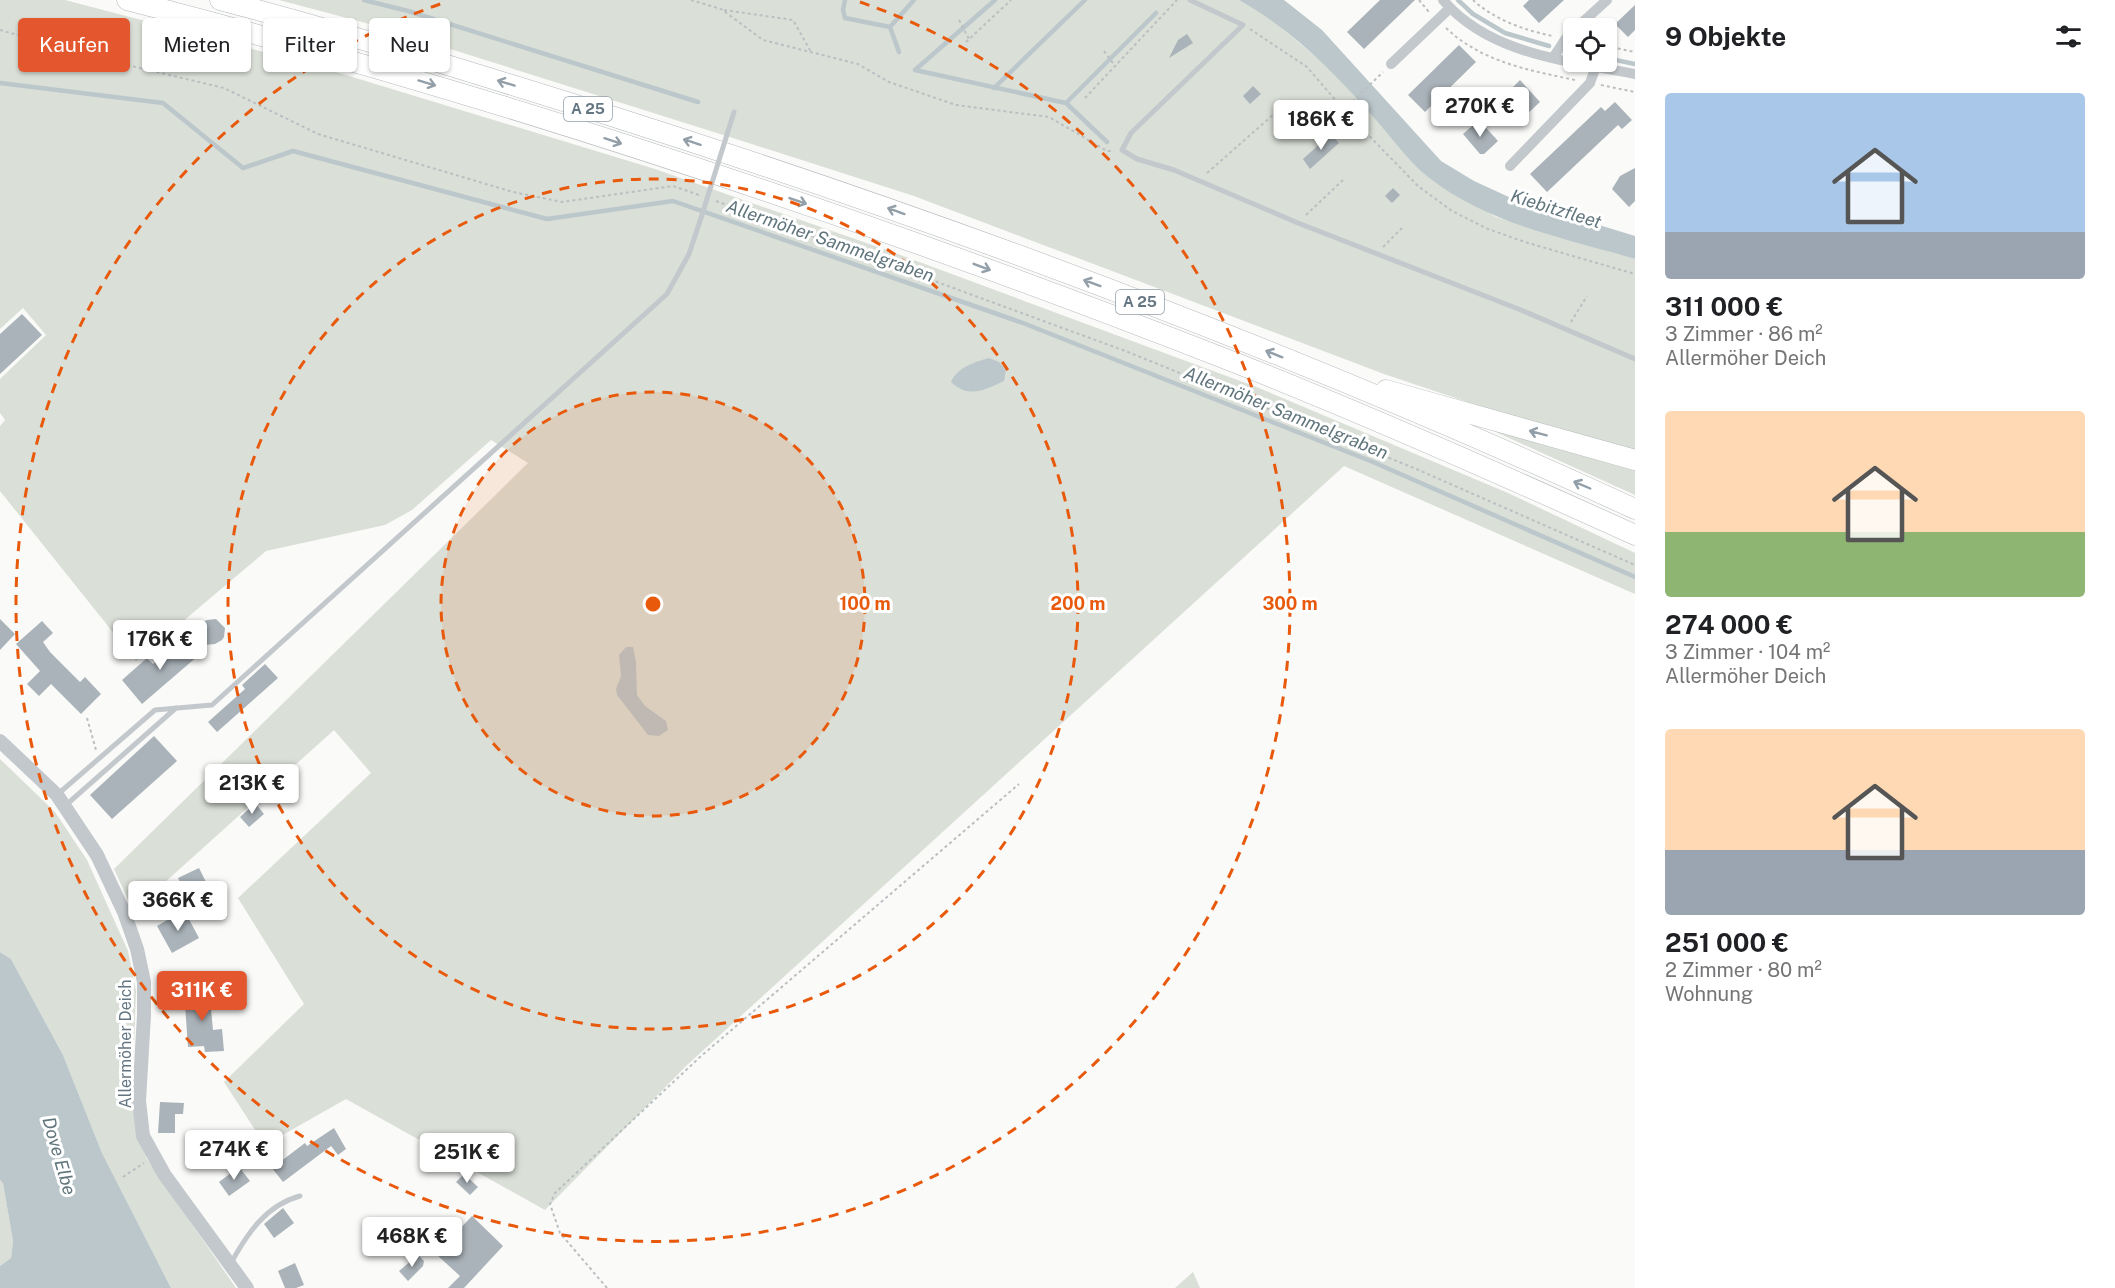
<!DOCTYPE html>
<html lang="de">
<head>
<meta charset="utf-8">
<style>
  :root { --surface:#fff; --page:#f6f6f6; --text:#202124; --muted:#757577; --accent:#e4572e }
  body { margin:0; font-family:"Public Sans",sans-serif; background:var(--page); color:var(--text); height:100vh; display:flex; flex-direction:column; font-size:22px; white-space:nowrap }
  * { box-sizing:border-box; margin:0 }
  p { font-size:20px; color:var(--muted) }
  .icon { flex:none; width:33px; height:33px; fill:none; stroke:currentColor; stroke-width:2; stroke-linecap:round; stroke-linejoin:round }
  .map { position:relative; flex:1; overflow:hidden }
  .side { display:flex; flex-direction:column; background:var(--surface); width:480px }
  .side>* { flex:none }
  .banner { position:absolute; left:18px; top:18px; width:570px; height:54px; display:flex; gap:12px }
  .controls { position:absolute; left:1563px; top:18px; display:grid; gap:12px }
  .controls a { display:grid; place-items:center; width:54px; height:54px; border-radius:6px; background:var(--surface); box-shadow:0 2px 4px #0004; font-size:30px }
  .price { position:absolute; translate:-50% -51px; padding:0 14px; border-radius:6px; background:#fff; color:#222; font-size:20px; line-height:39px; filter:drop-shadow(0 2px 3px #0008) }
  .price::after { content:''; position:absolute; left:50%; top:36px; width:18px; height:14px; margin-left:-9px; background:inherit; clip-path:polygon(0 0,100% 0,50% 100%) }
  .price.on { background:var(--accent); color:#fff }
  ul { padding:0; list-style:none }
  li { display:grid; align-content:center; gap:12px; height:318px; padding:0 30px }
  li span { display:grid; place-items:center; height:186px; border-radius:6px; color:#555 }
  li>.icon { margin-inline-start:auto }
  span .icon { width:108px; height:108px; fill:#fffc; stroke-width:1 }
  li b { font-size:26px }
  h2 { display:flex; justify-content:space-between; align-items:center; height:72px; padding:0 30px; font-size:26px }
  .chip { padding:0 21px; border-radius:6px; background:var(--surface); box-shadow:0 2px 4px #0004; font-size:21px; line-height:54px }
  .chip.on { background:var(--accent); color:#fff }
  main { display:flex; flex:1; min-height:0 }
  .map>svg:first-child { display:block }
</style>
</head>
<body>
<main>
<div class="map">
<svg width="1635" height="1288" viewBox="0 0 1635 1288">
  <rect width="100%" height="100%" fill="#fafaf8"/>
  <path fill="#dadfd7" d="M0,0H65L313,65L655,169L895,253L1259,388L1508,493L1635,553V594L1344,466L686,1066L545,1210L346,1099L265,1145L224,1082L304,1004L238,898L371,773L334,730L133,911L114,869L528,463L491,440L412,510L385,525L266,551L136,661L0,491V426L5,420L0,413V379L46,335L23,308L0,329Z
    M279,0H1239L1266,15L1335,73L1426,175L1496,217L1635,259V451L1509,416L1384,374L914,196L736,139L377,26Z
    M1487,428L1635,468V495Z
    M0,759L55,812L87,860L128,951L136,991L132,1103L138,1138L147,1159L236,1288H171L102,1153L63,1055L11,959L0,952Z
    M0,1167V1180L3,1182L13,1241L11,1258L0,1266Z
    M1193,1272L1200,1288H1175Z"/>
  <path fill="#bbc7cb" d="M1239,0H1284L1322,30L1441,161L1474,181L1511,198L1635,236V259C1564,238 1488,224 1428,177C1410,163 1392,138 1376,120C1336,74 1293,30 1239,0Z
    M989,358L999,362L1006,370L1004,381C984,390 969,399 951,382C958,367 975,362 989,358Z
    M626,647H633L636,662L637,695L645,706L666,721L668,730L659,736L648,735L617,695L616,689L621,676L619,655Z
    M0,952L11,959L63,1055L102,1153L171,1288H0V1266L11,1258L13,1241L3,1183L0,1180Z"/>
  <g fill="none" stroke-linecap="round" stroke-linejoin="round">
    <path stroke="#bbc7cb" stroke-width="4.5" d="M364,0L408,11L698,102
      M845,0L843,10L845,18L890,27L899,52
      M1458,0L1473,14L1505,33L1549,46
      M890,27L914,0
      M1568,51L1574,52
      M1606,58L1635,64
      M915,70L1066,103L1107,142
      M915,70L995,0
      M0,83L163,103L243,168L293,151L547,219L673,201L1023,323L1373,462L1635,577
      M994,88L1085,0
      M1066,103L1156,13"/>
  </g>
  <path fill="#aab3b9" d="M1380,0H1415L1364,49L1347,32Z
    M1529,0H1564L1539,23L1523,6Z
    M1635,5V30L1628,37L1615,24Z
    M1187,34L1193,43L1169,58L1178,40Z
    M1459,45L1476,62L1425,112L1408,95Z
    M1520,80L1540,102L1525,116L1505,95Z
    M1253,86L1261,94L1250,104L1243,96Z
    M1615,102L1632,120L1622,129L1618,125L1547,192L1530,174L1601,107L1605,111Z
    M1479,120L1498,141L1484,154H1480L1463,134Z
    M1331,134L1339,143L1310,169L1303,159Z
    M1635,168V201L1629,207L1612,189L1620,176Z
    M1393,188L1400,195L1392,203L1385,196Z
    M22,314L42,335L0,374V334Z
    M0,619L15,634L0,650Z
    M216,619L225,628L224,637L222,640L215,644L194,646L203,622L207,620Z
    M42,621L53,633L43,642L50,652L80,682L85,677L101,694L81,714L51,684L39,696L27,684L40,671L16,644Z
    M182,639H186L199,655L142,704L122,680L147,658L153,664Z
    M265,664L278,678L217,732L208,722L245,689L242,685Z
    M154,736L177,761L112,819L90,795Z
    M255,803L264,814L249,827L240,817Z
    M199,868L208,886L187,897L178,878Z
    M184,910L199,938L172,953L157,926Z
    M209,988L213,1030L222,1029L224,1051L205,1052L204,1046L188,1047L184,990Z
    M160,1102L184,1103L183,1114H175V1133H158Z
    M334,1128L346,1149L338,1155L331,1146L283,1182L272,1168L305,1143L307,1146Z
    M239,1167L250,1181L229,1196L219,1182Z
    M464,1174L478,1187L470,1195L456,1182Z
    M283,1208L294,1223L274,1238L264,1224Z
    M472,1216L503,1246L464,1288H448L460,1276L436,1254Z
    M418,1255L424,1261L423,1266L408,1281L399,1271Z
    M295,1263L304,1285L296,1288H285L278,1271Z"/>
  <g fill="none" stroke-linecap="round" stroke-linejoin="round">
    <g stroke="#b4b9bd" stroke-width="21">
      <path id="motorway" d="M127,0C504,97 874,221 1236,363C1370,416 1503,475 1635,535
        M220,0C350,34 477,74 605,114C955,225 1301,355 1635,509
        M1386,390L1635,460"/>
    </g>
    <path stroke="#bbbfc2" stroke-width="2" stroke-dasharray="3 3" stroke-linecap="butt" d="M691,0L721,9L763,40L858,64L889,82L956,105L1049,117L1107,151H1114
      M1419,0L1429,12
      M1473,0C1493,19 1526,31 1553,36
      M724,10L793,20L811,52
      M959,20L969,39
      M1446,28C1482,62 1528,70 1575,80
      M1250,29L1307,67L1344,110L1418,186L1452,211L1488,229L1528,243L1635,274
      M0,30L123,64L224,88L318,134L513,192L562,202L673,186L699,195
      M966,42L1011,0
      M1606,46L1635,52
      M1104,51L1115,66
      M1601,85L1635,92
      M1085,98L1177,0
      M1344,110L1383,72
      M1207,173L1282,107
      M716,201L1128,352L1414,468L1635,565
      M1306,215L1344,179
      M1383,247L1404,226
      M1571,322L1587,296
      M87,718L96,750
      M123,1177L144,1163
      M607,1288L560,1233L550,1204L555,1193L700,1057L1019,784"/>
    <path stroke="#c3c8cc" stroke-width="5" d="M1190,0L1243,25L1131,133L1122,150L1137,159L1174,170L1298,223L1521,310L1635,359
      M58,794L155,710L212,705L667,294L689,254L701,218
      M66,805L176,708
      M231,1263C247,1234 266,1205 300,1196"/>
    <path stroke="#c3c8cc" stroke-width="10" d="M1443,0C1490,55 1569,61 1635,74
      M1576,28L1607,0
      M1553,58L1566,38L1574,30
      M1391,64L1450,8
      M1510,166L1590,83L1596,66"/>
    <path stroke="#c3c8cc" stroke-width="14" d="M0,741L57,795L97,855L124,912L137,949L144,982V1015L139,1101L143,1136L164,1174L247,1288"/>
    <use href="#motorway" stroke="#fff" stroke-width="20"/>
    <path stroke="#c3c8cc" stroke-width="5" d="M701,218L734,112"/>
  </g>
  <defs><path id="oneway-shaft" d="M-6 0H5M1.5-3L5.5 0L1.5 3" fill="none" stroke-width="1.6" stroke-linecap="round" stroke-linejoin="round" transform="scale(1.5)"/></defs>
  <g stroke="#939fa8">
    <use href="#oneway-shaft" transform="translate(427 83) rotate(17)"/>
    <use href="#oneway-shaft" transform="translate(506 83) rotate(-163)"/>
    <use href="#oneway-shaft" transform="translate(613 141) rotate(18)"/>
    <use href="#oneway-shaft" transform="translate(692 142) rotate(-162)"/>
    <use href="#oneway-shaft" transform="translate(798 201) rotate(19)"/>
    <use href="#oneway-shaft" transform="translate(896 211) rotate(-160)"/>
    <use href="#oneway-shaft" transform="translate(982 267) rotate(21)"/>
    <use href="#oneway-shaft" transform="translate(1092 283) rotate(-160)"/>
    <use href="#oneway-shaft" transform="translate(1274 354) rotate(-158)"/>
    <use href="#oneway-shaft" transform="translate(1538 433) rotate(-165)"/>
    <use href="#oneway-shaft" transform="translate(1582 485) rotate(-157)"/>
  </g>
  <circle cx="653" cy="604" r="212" fill="#e8590c" fill-opacity=".12"/>
  <g fill="none" stroke="#e8590c" stroke-width="3" stroke-dasharray="10 8">
    <circle cx="653" cy="604" r="212"/>
    <circle cx="653" cy="604" r="425"/>
    <path d="M860 2A637 637 0 1 1 446 2"/>
  </g>
  <g text-anchor="middle" stroke-width="6" stroke-linejoin="round" paint-order="stroke">
    <g fill="#fff" stroke="#939fa8" stroke-width="1.5">
      <rect x="564" y="97" width="48" height="24" rx="4.5"/>
      <rect x="1116" y="290" width="48" height="24" rx="4.5"/>
    </g>
    <g font-size="15" font-weight="bold" fill="#657683">
      <text x="588" y="114">A 25</text>
      <text x="1140" y="307">A 25</text>
    </g>
    <g font-size="16" fill="#657683" stroke="#fff">
      <text transform="translate(125 1044) rotate(-90)" y="6">Allermöher Deich</text>
    </g>
    <g font-size="18" font-style="italic" fill="#60757c" stroke="#fff">
      <text transform="translate(1556 209) rotate(17)" y="6">Kiebitzfleet</text>
      <text transform="translate(830 241) rotate(19)" y="6">Allermöher Sammelgraben</text>
      <text transform="translate(1286 413) rotate(22)" y="6">Allermöher Sammelgraben</text>
      <text transform="translate(59 1156) rotate(74)" y="6">Dove Elbe</text>
    </g>
  </g>
  <circle cx="653" cy="604" r="9" fill="#e8590c" stroke="#fff" stroke-width="3"/>
  <g font-size="18" text-anchor="middle" font-weight="bold" fill="#e8590c" stroke="#fff" stroke-width="6" stroke-linejoin="round" paint-order="stroke">
    <text x="865" y="610">100 m</text>
    <text x="1078" y="610">200 m</text>
    <text x="1290" y="610">300 m</text>
  </g>
</svg>
<div class="controls">
<a><svg class="icon" aria-label="locate" viewBox="0 0 24 24"><circle cx="12" cy="12" r="6"/><path d="M12 2v4M12 18v4M2 12h4M18 12h4"/></svg></a>
</div>
<b class="price" style="left:1480px;top:138px">270K €</b>
<b class="price" style="left:1321px;top:151px">186K €</b>
<b class="price" style="left:160px;top:671px">176K €</b>
<b class="price" style="left:252px;top:815px">213K €</b>
<b class="price" style="left:178px;top:932px">366K €</b>
<b class="price on" style="left:202px;top:1022px">311K €</b>
<b class="price" style="left:234px;top:1181px">274K €</b>
<b class="price" style="left:467px;top:1184px">251K €</b>
<b class="price" style="left:412px;top:1268px">468K €</b>
<div class="banner">
<a class="chip on">Kaufen</a>
<a class="chip">Mieten</a>
<a class="chip">Filter</a>
<a class="chip">Neu</a>
</div>
</div>
<section class="side">
<h2>9 Objekte<svg class="icon" aria-label="filters" viewBox="0 0 24 24"><path d="M4 7h16M4 17h16"/><circle cx="9" cy="7" r="2"/><circle cx="15" cy="17" r="2"/></svg></h2>
<ul>
<li><span style="background:linear-gradient(#a9c7e8 75%,#9aa5b1 0)"><svg class="icon" aria-label="home" viewBox="0 0 24 24"><path d="M3 11l9-7 9 7M6 9v11h12V9"/></svg></span><div><b>311 000 €</b><p>3 Zimmer · 86 m²</p><p>Allermöher Deich</p></div></li>
<li><span style="background:linear-gradient(#ffd9b3 65%,#8fb573 0)"><svg class="icon" aria-label="home" viewBox="0 0 24 24"><path d="M3 11l9-7 9 7M6 9v11h12V9"/></svg></span><div><b>274 000 €</b><p>3 Zimmer · 104 m²</p><p>Allermöher Deich</p></div></li>
<li><span style="background:linear-gradient(#ffd9b3 65%,#9aa5b1 0)"><svg class="icon" aria-label="home" viewBox="0 0 24 24"><path d="M3 11l9-7 9 7M6 9v11h12V9"/></svg></span><div><b>251 000 €</b><p>2 Zimmer · 80 m²</p><p>Wohnung</p></div></li>
</ul>
</section>
</main>
</body>
</html>
